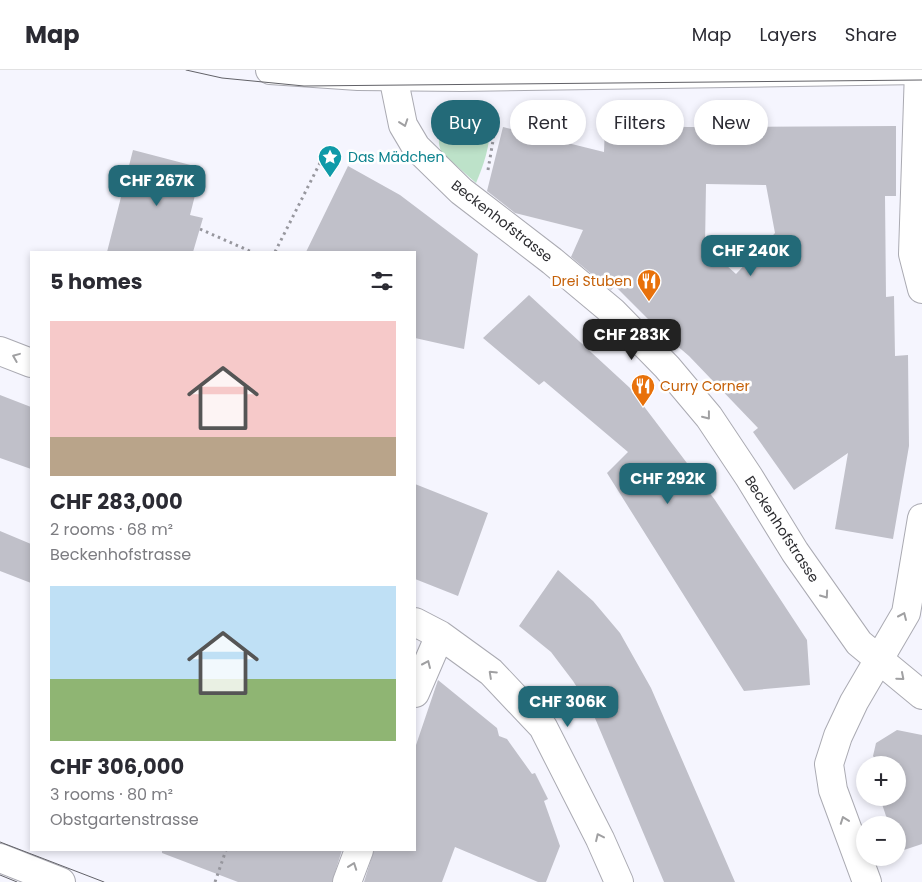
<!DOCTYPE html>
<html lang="en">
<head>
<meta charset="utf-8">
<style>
  :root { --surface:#fff; --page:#f7f7f7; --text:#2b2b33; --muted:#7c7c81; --line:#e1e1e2; --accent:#236a78 }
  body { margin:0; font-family:Poppins,sans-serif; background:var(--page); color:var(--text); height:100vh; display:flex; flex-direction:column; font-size:19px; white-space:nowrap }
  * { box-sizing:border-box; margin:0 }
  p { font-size:16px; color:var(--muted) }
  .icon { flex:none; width:28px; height:28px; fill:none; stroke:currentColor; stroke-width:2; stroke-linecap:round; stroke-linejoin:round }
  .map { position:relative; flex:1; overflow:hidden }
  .drawer { position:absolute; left:30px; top:181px; width:386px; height:600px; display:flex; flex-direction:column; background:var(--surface); border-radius:0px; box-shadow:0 2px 8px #0003 }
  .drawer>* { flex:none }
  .top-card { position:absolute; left:431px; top:30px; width:415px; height:45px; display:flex; gap:10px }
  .tools { position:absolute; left:856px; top:686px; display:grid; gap:10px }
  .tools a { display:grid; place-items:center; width:50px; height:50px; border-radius:50%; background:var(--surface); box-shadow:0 2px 8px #0003; font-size:25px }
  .price { position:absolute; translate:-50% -42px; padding:0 11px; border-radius:10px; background:var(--accent); color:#fff; font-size:16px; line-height:32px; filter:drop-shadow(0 1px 2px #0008) }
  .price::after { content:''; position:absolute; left:50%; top:30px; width:15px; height:11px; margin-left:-8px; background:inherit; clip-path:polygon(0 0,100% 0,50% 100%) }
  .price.on { background:#222; color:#fff }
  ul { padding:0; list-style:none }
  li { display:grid; align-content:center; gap:10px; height:265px; padding:0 20px }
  li span { display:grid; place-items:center; height:155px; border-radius:0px; color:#555 }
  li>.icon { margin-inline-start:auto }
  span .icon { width:90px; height:90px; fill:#fffc; stroke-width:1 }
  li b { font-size:21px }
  h2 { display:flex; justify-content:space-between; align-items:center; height:60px; padding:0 20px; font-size:21px }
  .chip { padding:0 18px; border-radius:22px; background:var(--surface); box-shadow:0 2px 8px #0003; font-size:18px; line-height:45px }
  .chip.on { background:var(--accent); color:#fff }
  header { display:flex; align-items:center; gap:30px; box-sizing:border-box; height:70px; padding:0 25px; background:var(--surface); border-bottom:1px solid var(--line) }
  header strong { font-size:24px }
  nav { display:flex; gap:28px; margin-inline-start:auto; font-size:18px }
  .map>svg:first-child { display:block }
</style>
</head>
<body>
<header>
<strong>Map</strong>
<nav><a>Map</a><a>Layers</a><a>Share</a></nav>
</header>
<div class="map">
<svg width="922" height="812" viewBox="0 0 922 812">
  <rect width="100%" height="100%" fill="#f5f5fe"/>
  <path fill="#bde2c9" d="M454,55L490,56C490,76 484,94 476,113L442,83C435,69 440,59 454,55Z"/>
  <path fill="#c0c0c9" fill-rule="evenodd" d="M605,55L688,57L896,56V126H885L886,227L894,226L895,286L908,285L909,376L893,469L835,459L848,383L794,420L753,362L758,358L689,286L661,262L615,216L611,220L571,187L583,160L515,143L487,121L503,57L604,82ZM706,114L766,115L775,163L736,204L705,176Z
    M133,80L202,98L190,145L203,148L193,182H107Z
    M348,96L400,125L478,184L464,279L415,268V182H306Z
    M529,225L630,318L715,430L807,570L810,615L744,621L607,403L628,382L544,311L539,315L483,268Z
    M0,325L31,337V399L0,388Z
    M415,414L488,443L458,526L415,509Z
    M0,461L31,474V513L0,501Z
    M558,500L593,531L620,563L651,618L735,812H664L592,641L573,611L551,582L519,556Z
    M438,610L497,658L499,666L507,669L532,704L535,703L548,729L544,731L560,776L546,812H538L455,777L442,812H364L374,780H415V678Z
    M897,660L922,665V774L898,782V755H889L880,728H898V695H879L873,686L876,673Z
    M162,780H342L332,812H238L162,783Z"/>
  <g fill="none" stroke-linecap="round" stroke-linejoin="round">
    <g stroke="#aaaab2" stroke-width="30">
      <path id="street" d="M919,0L913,184L922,219
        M393,6L403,55L416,77L461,121L552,191L613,242L667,297L709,347L749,407L795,482L859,573L922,625
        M0,281L31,293
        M415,552L440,565L491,602L543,657L600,769L619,812
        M415,623L440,565
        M347,812L359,780
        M867,812L833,720L829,694L838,666L854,632L906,543L922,448"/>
    </g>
    <g stroke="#aaaab2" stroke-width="30">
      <path id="secondary" d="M270,0L358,6L462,7L922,0
        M0,788L61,812"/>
    </g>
    <path stroke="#97979e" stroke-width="3" stroke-dasharray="2.5 4" stroke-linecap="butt" d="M488,100L497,47
      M200,159L252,182
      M275,182L323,87
      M215,812L226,780"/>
    <use href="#street" stroke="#fff" stroke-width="28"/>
    <use href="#secondary" stroke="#fff" stroke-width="28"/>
    <path stroke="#616167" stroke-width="1" d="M186,0L222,8L304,16L922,10
      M0,772L104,812
      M0,805L17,812"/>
  </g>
  <defs><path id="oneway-chevron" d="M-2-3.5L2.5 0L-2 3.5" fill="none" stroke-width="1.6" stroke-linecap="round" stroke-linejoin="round" transform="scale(1.25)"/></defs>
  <g stroke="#a0a0a2">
    <use href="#oneway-chevron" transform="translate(404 53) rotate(71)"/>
    <use href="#oneway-chevron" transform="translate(16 287) rotate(-158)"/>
    <use href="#oneway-chevron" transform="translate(707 346) rotate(52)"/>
    <use href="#oneway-chevron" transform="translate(825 525) rotate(55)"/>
    <use href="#oneway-chevron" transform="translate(903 546) rotate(-66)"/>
    <use href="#oneway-chevron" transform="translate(427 594) rotate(-66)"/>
    <use href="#oneway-chevron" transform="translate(492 604) rotate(-137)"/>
    <use href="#oneway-chevron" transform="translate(901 607) rotate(41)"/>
    <use href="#oneway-chevron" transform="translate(844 750) rotate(-110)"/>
    <use href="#oneway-chevron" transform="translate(599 767) rotate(-115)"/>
    <use href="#oneway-chevron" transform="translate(353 796) rotate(-70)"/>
  </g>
  <defs>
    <g id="sight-pin" transform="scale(1.25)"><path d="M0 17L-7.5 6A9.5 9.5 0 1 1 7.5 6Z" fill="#0f9aa8" stroke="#fff"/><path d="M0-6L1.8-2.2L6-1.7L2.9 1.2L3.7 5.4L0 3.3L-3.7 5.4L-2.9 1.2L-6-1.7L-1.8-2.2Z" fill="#fff"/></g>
    <g id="restaurant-pin" transform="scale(1.25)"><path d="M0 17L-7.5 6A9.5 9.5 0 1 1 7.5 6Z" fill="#e8710a" stroke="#fff"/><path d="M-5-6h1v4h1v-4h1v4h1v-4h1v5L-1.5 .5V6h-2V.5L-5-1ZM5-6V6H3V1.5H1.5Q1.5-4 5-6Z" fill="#fff"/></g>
  </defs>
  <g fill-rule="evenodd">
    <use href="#sight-pin" x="330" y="87"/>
    <use href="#restaurant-pin" x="649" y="211"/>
    <use href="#restaurant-pin" x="643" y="316"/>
  </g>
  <g text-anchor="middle" stroke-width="5" stroke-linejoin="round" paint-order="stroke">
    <g font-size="14" fill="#0d838f" stroke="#fff" text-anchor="start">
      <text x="348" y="92">Das Mädchen</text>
    </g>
    <g font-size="14" fill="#2c2c30" stroke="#fff">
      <text transform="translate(502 151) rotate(38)" y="5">Beckenhofstrasse</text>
      <text transform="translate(782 459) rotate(57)" y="5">Beckenhofstrasse</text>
    </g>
    <g font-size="14" fill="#c56008" stroke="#fff" text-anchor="end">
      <text x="632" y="216">Drei Stuben</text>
      <text x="660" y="321" text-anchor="start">Curry Corner</text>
    </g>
  </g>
</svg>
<div class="tools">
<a>+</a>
<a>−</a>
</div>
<b class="price" style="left:157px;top:137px">CHF 267K</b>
<b class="price" style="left:751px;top:207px">CHF 240K</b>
<b class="price on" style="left:632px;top:291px">CHF 283K</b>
<b class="price" style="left:668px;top:435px">CHF 292K</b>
<b class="price" style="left:568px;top:658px">CHF 306K</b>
<div class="top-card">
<a class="chip on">Buy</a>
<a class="chip">Rent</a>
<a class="chip">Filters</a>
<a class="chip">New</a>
</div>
<section class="drawer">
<h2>5 homes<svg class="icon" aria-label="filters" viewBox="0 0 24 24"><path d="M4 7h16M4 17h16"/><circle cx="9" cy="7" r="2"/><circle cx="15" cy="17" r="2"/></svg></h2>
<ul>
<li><span style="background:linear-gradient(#f6c9c9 75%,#b9a48a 0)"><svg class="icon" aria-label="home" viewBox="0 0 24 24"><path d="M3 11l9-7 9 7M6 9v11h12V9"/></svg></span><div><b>CHF 283,000</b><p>2 rooms · 68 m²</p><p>Beckenhofstrasse</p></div></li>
<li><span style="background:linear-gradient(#bfe0f5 60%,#8fb573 0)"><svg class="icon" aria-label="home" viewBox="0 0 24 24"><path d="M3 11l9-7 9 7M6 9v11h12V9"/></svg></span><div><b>CHF 306,000</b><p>3 rooms · 80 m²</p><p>Obstgartenstrasse</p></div></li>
</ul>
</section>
</div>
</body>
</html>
